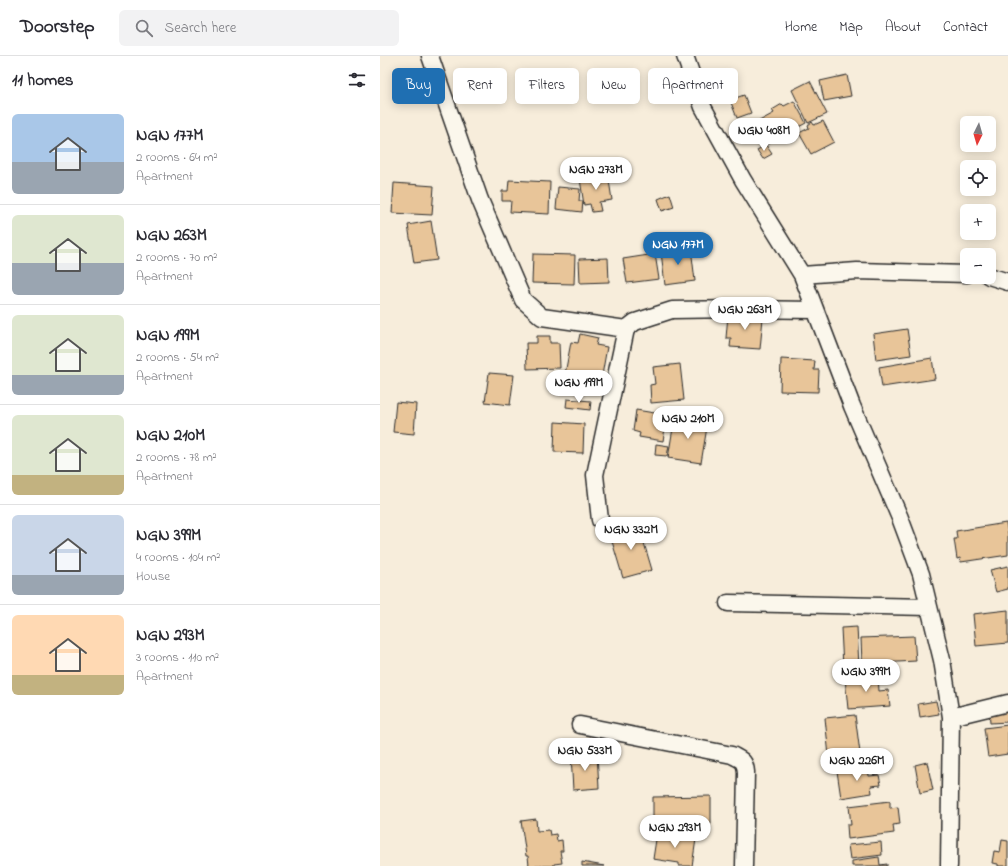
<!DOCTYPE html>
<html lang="en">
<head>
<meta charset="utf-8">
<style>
  :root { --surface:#fff; --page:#f2f2f3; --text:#2b2b33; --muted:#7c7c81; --line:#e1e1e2; --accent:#1f6fb2 }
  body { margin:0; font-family:"Indie Flower",sans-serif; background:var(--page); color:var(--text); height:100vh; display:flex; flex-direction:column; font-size:15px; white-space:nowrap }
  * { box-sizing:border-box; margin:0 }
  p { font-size:13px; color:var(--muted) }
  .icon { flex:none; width:22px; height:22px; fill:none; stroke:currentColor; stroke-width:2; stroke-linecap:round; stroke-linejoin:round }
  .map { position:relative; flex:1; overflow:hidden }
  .details { display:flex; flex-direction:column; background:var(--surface); width:380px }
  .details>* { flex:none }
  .guide { position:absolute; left:12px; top:12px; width:380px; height:36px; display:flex; gap:8px }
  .needle { width:26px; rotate:185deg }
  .controls { position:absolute; left:580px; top:60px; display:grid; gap:8px }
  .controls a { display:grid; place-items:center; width:36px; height:36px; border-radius:6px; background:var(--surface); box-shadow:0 2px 10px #0003; font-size:20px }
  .price { position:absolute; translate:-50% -34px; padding:0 9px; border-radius:14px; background:#fff; color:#222; font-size:13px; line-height:26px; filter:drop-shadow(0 1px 2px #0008) }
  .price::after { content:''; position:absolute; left:50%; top:24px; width:12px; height:9px; margin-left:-6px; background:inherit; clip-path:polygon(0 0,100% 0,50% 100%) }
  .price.current { background:var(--accent); color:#fff }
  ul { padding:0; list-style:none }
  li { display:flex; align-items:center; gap:12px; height:100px; padding:0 12px }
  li+li { border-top:1px solid var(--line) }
  li span { display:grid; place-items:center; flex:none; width:112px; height:80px; border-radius:6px; color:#555 }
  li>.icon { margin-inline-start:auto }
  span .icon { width:48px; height:48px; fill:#fffc; stroke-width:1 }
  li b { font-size:17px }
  h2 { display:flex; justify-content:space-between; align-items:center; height:48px; padding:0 12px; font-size:17px }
  .chip { padding:0 14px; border-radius:6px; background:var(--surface); box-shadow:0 2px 10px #0003; font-size:14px; line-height:36px }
  .chip.current { background:var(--accent); color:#fff }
  header { display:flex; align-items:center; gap:24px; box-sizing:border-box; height:56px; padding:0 20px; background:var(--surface); border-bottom:1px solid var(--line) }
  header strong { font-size:19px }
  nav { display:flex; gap:22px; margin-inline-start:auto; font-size:14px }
  .search { width:280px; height:36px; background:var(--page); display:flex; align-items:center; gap:10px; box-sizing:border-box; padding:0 14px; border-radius:6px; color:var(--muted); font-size:15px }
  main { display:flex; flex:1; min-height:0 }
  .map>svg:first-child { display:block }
</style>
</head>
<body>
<header>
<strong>Doorstep</strong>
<div class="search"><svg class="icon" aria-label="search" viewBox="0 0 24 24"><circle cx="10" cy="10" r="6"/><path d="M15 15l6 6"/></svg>Search here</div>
<nav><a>Home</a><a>Map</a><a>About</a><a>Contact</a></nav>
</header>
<main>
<section class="details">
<h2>11 homes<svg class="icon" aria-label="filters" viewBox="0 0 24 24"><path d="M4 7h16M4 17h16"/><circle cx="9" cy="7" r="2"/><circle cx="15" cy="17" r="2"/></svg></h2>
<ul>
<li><span style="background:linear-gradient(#a9c7e8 60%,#9aa5b1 0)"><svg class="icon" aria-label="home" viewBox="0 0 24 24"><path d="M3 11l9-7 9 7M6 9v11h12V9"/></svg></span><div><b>NGN 177M</b><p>2 rooms · 64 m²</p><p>Apartment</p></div></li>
<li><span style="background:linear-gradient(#dfe7d0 60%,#9aa5b1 0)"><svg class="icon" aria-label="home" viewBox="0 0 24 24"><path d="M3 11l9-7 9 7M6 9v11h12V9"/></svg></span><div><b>NGN 263M</b><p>2 rooms · 70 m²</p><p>Apartment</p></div></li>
<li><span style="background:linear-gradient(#dfe7d0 75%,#9aa5b1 0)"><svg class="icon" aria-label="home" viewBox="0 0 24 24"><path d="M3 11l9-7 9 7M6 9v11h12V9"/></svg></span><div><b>NGN 199M</b><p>2 rooms · 54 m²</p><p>Apartment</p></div></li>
<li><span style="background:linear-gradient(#dfe7d0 75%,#c2b280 0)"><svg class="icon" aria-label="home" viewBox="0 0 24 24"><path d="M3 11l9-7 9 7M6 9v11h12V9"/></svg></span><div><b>NGN 210M</b><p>2 rooms · 78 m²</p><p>Apartment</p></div></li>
<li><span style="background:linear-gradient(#c9d6e8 75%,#9aa5b1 0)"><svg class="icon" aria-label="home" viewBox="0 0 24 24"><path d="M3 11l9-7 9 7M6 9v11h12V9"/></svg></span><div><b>NGN 399M</b><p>4 rooms · 104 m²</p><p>House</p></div></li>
<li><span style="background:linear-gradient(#ffd9b3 75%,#c2b280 0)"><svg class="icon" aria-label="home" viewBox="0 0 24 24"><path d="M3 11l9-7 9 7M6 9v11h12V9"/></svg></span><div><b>NGN 293M</b><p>3 rooms · 110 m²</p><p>Apartment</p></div></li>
</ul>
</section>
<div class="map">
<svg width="628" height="810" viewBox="0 0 628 810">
  <rect width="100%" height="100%" fill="#f7eddb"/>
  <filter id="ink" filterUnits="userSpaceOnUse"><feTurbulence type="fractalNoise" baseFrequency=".025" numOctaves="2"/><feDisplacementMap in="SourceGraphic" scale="8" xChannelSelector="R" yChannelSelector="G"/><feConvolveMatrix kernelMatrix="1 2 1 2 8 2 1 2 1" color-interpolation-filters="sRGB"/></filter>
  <g filter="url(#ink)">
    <path fill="#e8c599" stroke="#2b2b2b" d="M467,19L471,40L444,45L440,25Z
      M430,25L447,58L428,67L412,34Z
      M364,39L371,57L357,62L350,44Z
      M414,45L426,67L383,90L372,69L394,57L392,54L402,48L404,50Z
      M443,65L454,86L431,98L419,77L429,72L428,69L432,66L434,69Z
      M386,89L392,98L383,103L377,94Z
      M228,118L232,144L219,146L221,155L212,156L210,148L204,149L200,123Z
      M129,124L170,126L169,158L130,156L131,145H122V135H128Z
      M14,127L54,130L52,159L12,157Z
      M178,131L200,133L199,145H203L202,156L176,153Z
      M290,138L294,151L282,155L278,143Z
      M51,165L57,204L34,207L28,169Z
      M311,192L315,225L285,229L281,196Z
      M153,198L195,199L194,228L152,227Z
      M275,198L279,223L247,227L243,203Z
      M228,202L229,226L200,227L199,203Z
      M373,256V262H383L380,293L350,291L351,282H346L348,259Z
      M527,273L531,299L496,304L493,278Z
      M200,278L218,282L216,289L227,291L221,325L185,318L191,286L198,287Z
      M157,280H170V287H179L180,312L147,313L146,287H157Z
      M552,302L555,323L502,331L499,311Z
      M401,303L435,305L434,314H439L438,336L400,335Z
      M300,308L304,344L271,347L270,329L275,328L273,311Z
      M109,317L134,319L130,349L105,346Z
      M187,343L211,345L210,354L186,351Z
      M16,346L36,348L34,378L13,376Z
      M256,354L287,359L283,385L259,381L260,377L253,375Z
      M295,360L328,365L321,407L288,402Z
      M175,366L204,368L203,397L174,396Z
      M276,388L289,390L287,400L275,399Z
      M250,467L251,472L259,470L272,514L243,522L231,482L240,479L238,471Z
      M626,467L628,478V499L581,506L580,502L577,503L574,483H577L576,475Z
      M628,510V533L616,536L610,514Z
      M628,554V587L596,590L593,558Z
      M477,571L479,611H463L461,572Z
      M534,580L536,605L482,608L481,582Z
      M498,620L499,635L508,634L510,650L468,653L465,622Z
      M556,645L559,658L540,661L538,648Z
      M628,653V666L610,667L609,654Z
      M475,659L480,697L449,700L445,662Z
      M628,669V698L608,701L604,672Z
      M217,697L219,732L193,734L191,699Z
      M547,706L553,734L540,737L535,709Z
      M488,710L489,720L499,719L501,729L491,730L492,737L461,742L457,715Z
      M331,740V768H273V741Z
      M510,745V752L518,751L520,768L513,769L514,777L468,783L467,769H471L469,750Z
      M156,763L157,775L169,774L170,779L176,778L177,785L182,784L183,795H180L182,807L174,808V810H149L148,800H146L141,765Z
      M277,777L316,783L312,810H299V807L273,803Z
      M622,784L628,785V810H618V808L612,807L614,795L620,796Z
      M501,786L502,799L470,803L468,789Z
      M499,801L500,809L507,808V810H472V805Z
      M202,806L224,810H202Z"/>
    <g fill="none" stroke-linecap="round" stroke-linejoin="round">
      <g stroke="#2b2b2b" stroke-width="19">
        <path id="minor" d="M50,0L100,144L143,244L162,261L246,273
          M305,0L323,51L363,124L422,219L472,350L520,462L541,518L562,604L571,661L569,810
          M422,219L477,215L587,218
          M609,220L628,226
          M220,464L215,419L246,273L255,266L292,254L358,253L435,254
          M348,547L549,551
          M571,661L628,647
          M200,669L352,699C361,704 365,704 366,716L364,810"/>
      </g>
      <use href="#minor" stroke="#fbf7ec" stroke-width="16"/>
    </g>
  </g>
</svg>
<div class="controls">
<a><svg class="needle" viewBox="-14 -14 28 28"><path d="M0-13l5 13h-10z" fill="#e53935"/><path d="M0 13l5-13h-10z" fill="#7c7c81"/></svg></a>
<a><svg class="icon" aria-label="locate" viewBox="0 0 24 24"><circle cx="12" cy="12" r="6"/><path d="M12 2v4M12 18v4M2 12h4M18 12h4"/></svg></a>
<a>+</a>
<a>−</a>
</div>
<b class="price" style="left:384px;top:96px">NGN 408M</b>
<b class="price" style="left:216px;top:135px">NGN 273M</b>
<b class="price current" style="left:298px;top:210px">NGN 177M</b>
<b class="price" style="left:365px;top:275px">NGN 263M</b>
<b class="price" style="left:199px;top:348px">NGN 199M</b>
<b class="price" style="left:308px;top:384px">NGN 210M</b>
<b class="price" style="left:251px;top:495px">NGN 332M</b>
<b class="price" style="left:486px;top:637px">NGN 399M</b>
<b class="price" style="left:205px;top:716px">NGN 533M</b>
<b class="price" style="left:477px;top:726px">NGN 226M</b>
<b class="price" style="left:295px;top:793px">NGN 293M</b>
<div class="guide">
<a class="chip current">Buy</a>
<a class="chip">Rent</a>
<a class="chip">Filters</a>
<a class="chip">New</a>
<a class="chip">Apartment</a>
</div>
</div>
</main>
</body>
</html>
